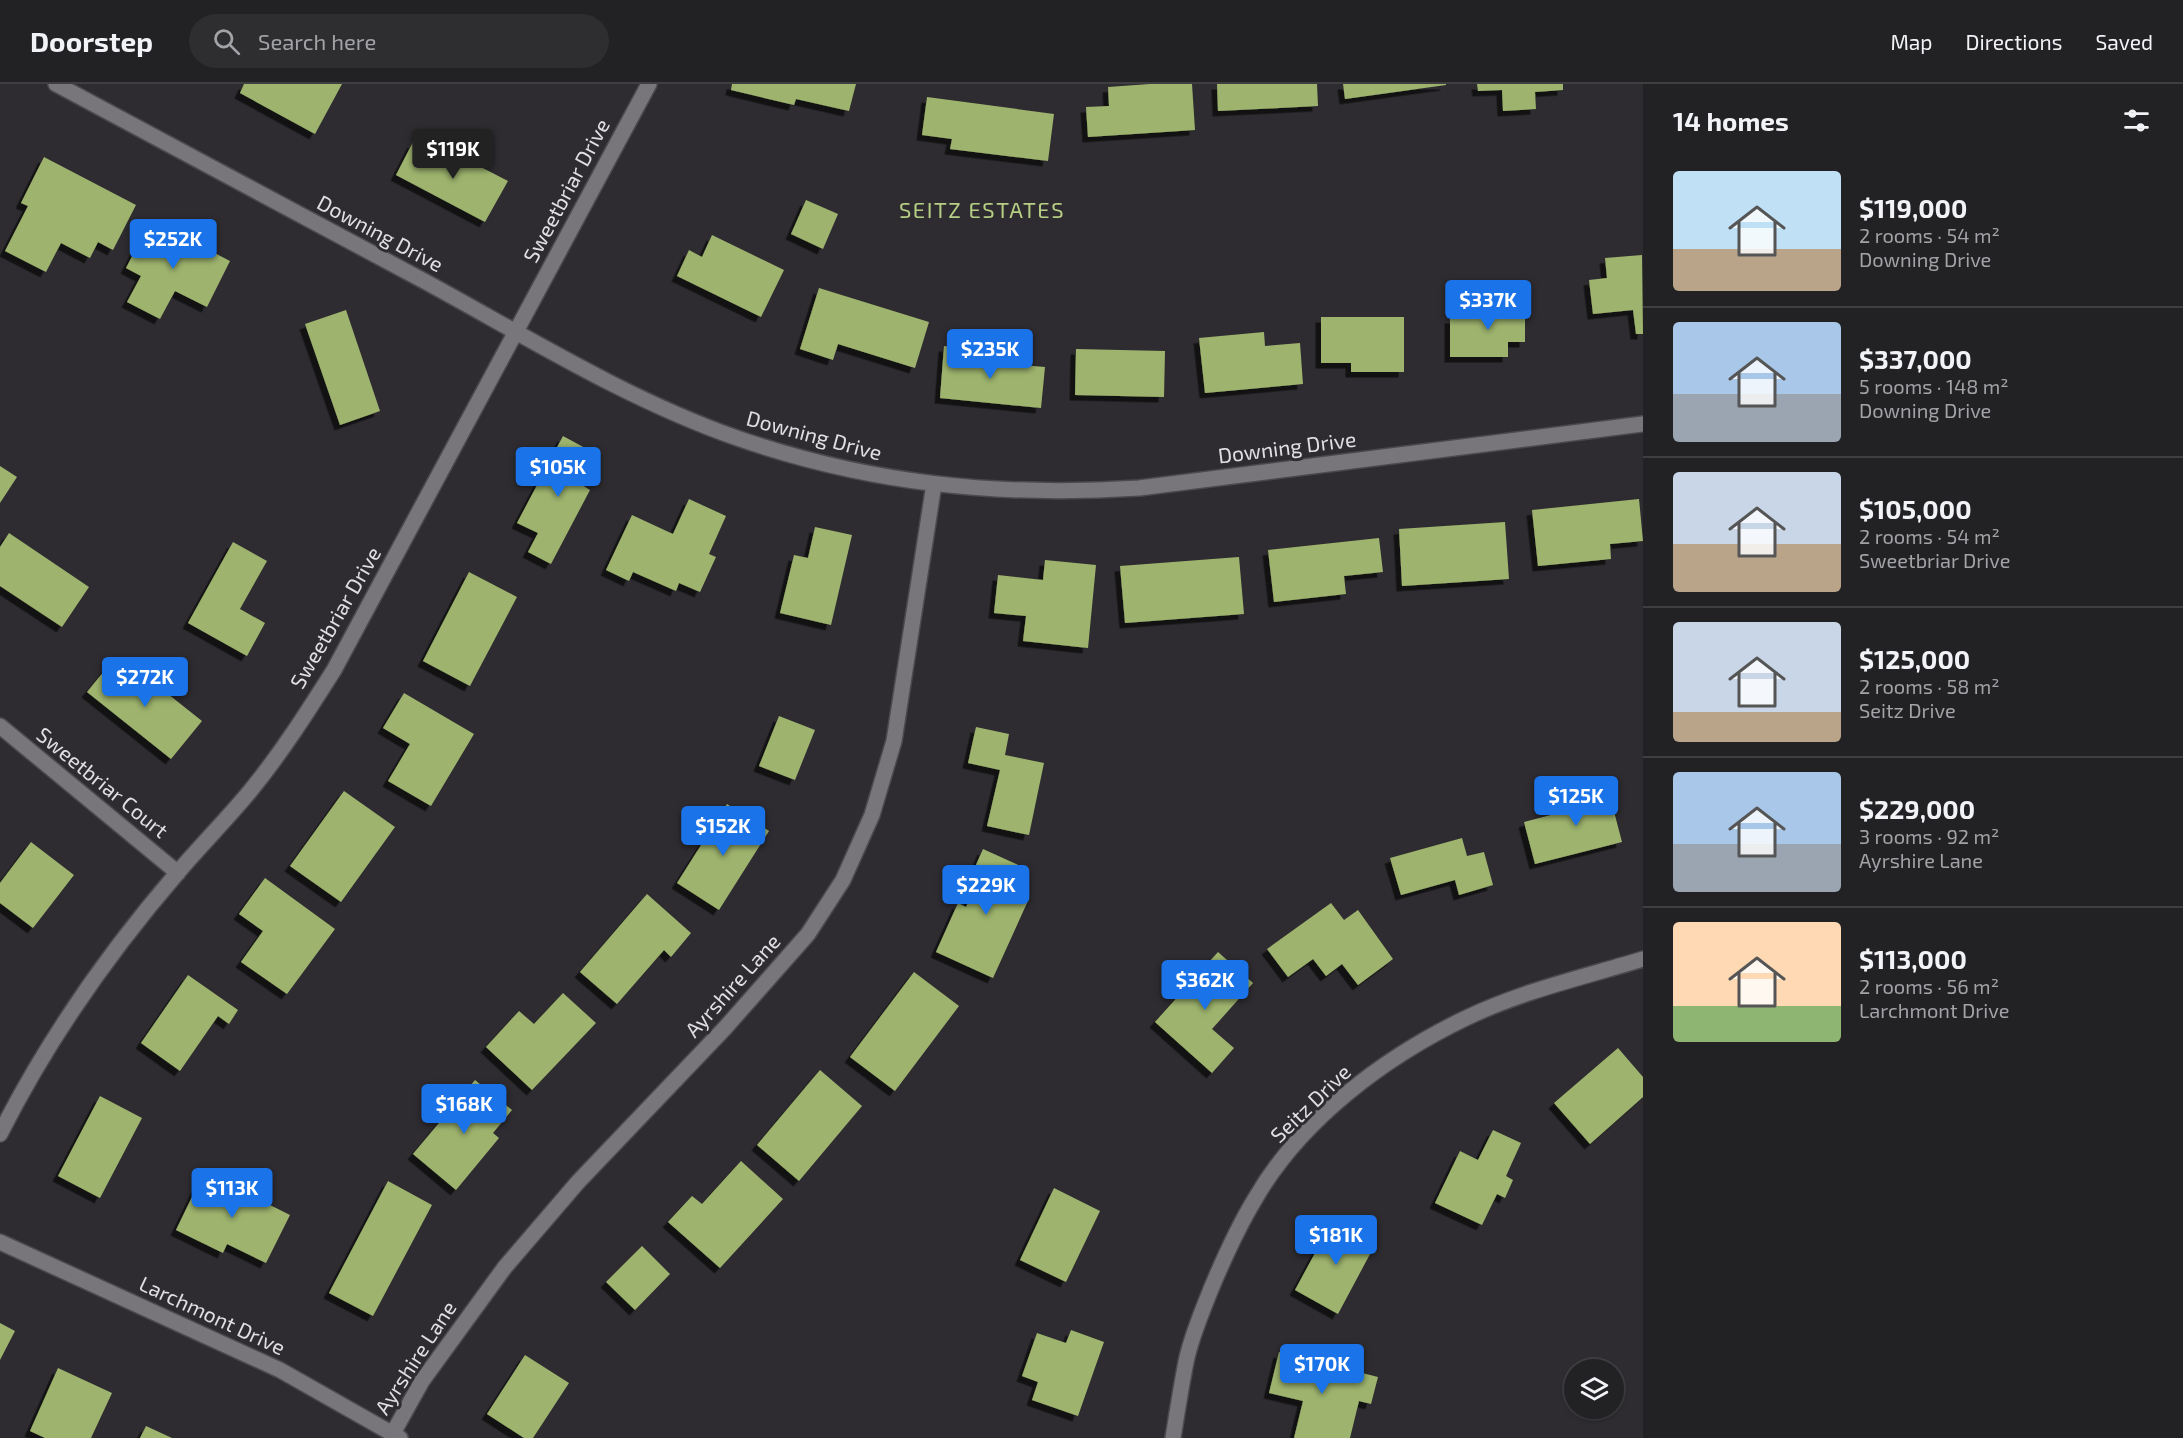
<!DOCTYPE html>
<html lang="en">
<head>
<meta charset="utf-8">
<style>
  :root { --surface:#222124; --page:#2e2e31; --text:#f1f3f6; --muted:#a2a3a6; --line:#3f3e41; --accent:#1a73e8 }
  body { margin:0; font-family:"Exo 2",sans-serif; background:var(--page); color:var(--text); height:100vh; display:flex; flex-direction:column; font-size:22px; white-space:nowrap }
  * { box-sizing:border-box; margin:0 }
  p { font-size:20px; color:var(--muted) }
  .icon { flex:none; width:33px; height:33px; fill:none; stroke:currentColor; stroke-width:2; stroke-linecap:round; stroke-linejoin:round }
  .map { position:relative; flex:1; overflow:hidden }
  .panel { display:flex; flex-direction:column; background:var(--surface); width:540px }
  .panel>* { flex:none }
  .fabs { position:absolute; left:1564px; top:1275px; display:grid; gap:12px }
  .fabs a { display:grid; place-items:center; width:60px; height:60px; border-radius:50%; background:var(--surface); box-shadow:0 2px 4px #0004,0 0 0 2px var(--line); font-size:30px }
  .price { position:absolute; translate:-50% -51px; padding:0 14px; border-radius:6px; background:var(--accent); color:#fff; font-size:20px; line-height:39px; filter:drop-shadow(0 2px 3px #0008) }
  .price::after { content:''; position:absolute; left:50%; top:36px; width:18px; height:14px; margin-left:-9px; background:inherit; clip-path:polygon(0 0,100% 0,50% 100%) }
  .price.current { background:#222; color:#fff }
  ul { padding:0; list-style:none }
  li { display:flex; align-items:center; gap:18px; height:150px; padding:0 30px }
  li+li { border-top:2px solid var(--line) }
  li span { display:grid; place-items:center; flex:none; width:168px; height:120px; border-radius:6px; color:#555 }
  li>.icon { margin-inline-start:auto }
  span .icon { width:72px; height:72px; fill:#fffc; stroke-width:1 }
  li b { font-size:26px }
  h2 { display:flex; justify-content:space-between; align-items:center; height:72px; padding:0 30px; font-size:26px }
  header { display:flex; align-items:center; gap:36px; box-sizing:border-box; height:84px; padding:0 30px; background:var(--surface); border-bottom:2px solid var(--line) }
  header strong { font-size:28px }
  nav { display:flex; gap:33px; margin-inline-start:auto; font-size:21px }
  .search { width:420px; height:54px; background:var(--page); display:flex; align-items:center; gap:15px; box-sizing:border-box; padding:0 21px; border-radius:33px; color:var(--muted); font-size:22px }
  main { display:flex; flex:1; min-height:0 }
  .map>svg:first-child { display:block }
</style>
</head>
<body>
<header>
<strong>Doorstep</strong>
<div class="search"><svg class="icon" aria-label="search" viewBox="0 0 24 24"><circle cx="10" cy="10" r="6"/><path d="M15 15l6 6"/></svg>Search here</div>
<nav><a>Map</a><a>Directions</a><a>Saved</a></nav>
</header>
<main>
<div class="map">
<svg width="1643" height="1354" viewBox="0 0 1643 1354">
  <defs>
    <filter id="shadow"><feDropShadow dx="-5.5" dy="5.5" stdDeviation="0" flood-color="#0009"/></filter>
  </defs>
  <rect width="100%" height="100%" fill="#2e2c30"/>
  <path fill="#9eb46e" filter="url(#shadow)" d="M244,0H342L315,50L240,9Z
    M732,0H856L849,27L796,15L794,21L731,6Z
    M1150,0H1192L1195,46L1088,53L1086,23L1109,22L1108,3Z
    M1217,0H1317L1318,22L1218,27Z
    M1343,0H1446V1L1345,15Z
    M1477,0H1563V6L1535,8L1536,25L1503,27L1502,6L1478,7Z
    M927,13L1054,30L1048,77L950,65L952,55L922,51Z
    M413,58L438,71L442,63L508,97L485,138L396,91Z
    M44,73L136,121L113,166L98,158L90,174L61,159L46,188L5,167L28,122L21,119Z
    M806,116L838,130L823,165L791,150Z
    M151,136L230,177L207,223L175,207L160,235L127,218L141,192L126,184Z
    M712,151L784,186L761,233L677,192L689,166L702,173Z
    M1642,171L1643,250H1636L1633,226L1593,230L1589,196L1607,194L1605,174Z
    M819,204L929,238L915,284L838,260L833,276L800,265Z
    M1470,220H1525V258H1508V273H1450V234H1470Z
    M346,226L380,327L340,341L305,240Z
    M1321,233H1404V288H1351V279H1321Z
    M1264,248L1265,262L1300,259L1303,300L1205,309L1199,254Z
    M944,262L989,267L988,278L1045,283L1041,324L940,314Z
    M1076,265L1165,267L1164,313L1075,311Z
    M563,352L598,371L582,401L590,406L551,480L528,468L538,449L517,439Z
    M0,382L17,393L0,419Z
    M689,415L726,432L709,470L716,473L700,508L679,499L676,507L633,488L629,497L606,486L632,431L673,450Z
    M1639,415L1643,457L1610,460L1611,475L1538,482L1532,426Z
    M1505,438L1509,495L1402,502L1399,445Z
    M815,443L852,451L831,541L780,529L794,471L808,474Z
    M9,449L89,503L62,543L0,502V463Z
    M1379,454L1383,488L1344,492L1346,510L1274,518L1268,466Z
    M233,458L267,477L240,525L265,539L247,572L188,539Z
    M1239,473L1244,530L1125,539L1120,482Z
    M1045,476L1096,481L1088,564L1023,557L1026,532L994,529L998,491L1043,496Z
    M469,488L517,513L470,602L423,577Z
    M114,575L131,587L134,583L202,637L171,675L87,608Z
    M404,609L474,650L431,722L388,697L410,660L383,644Z
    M779,632L815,646L795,696L759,682Z
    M976,643L1009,650L1005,671L1044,679L1029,751L987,742L1000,686L968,679Z
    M1606,697L1622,758L1535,780L1524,738L1585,722L1580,703Z
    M344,707L395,743L341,818L290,782Z
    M727,720L769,747L719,826L677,799Z
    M1462,754L1467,772L1484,768L1493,801L1459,811L1455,796L1401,811L1390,774Z
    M31,758L74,791L33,844L0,819V799Z
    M983,765L1025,784L1012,812L1027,819L993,894L936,868L958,819L966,823L975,803L968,799Z
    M265,794L335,845L287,910L241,878L263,847L239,830Z
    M647,810L691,849L671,873L664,866L617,920L580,888Z
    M1331,819L1344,836L1358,826L1393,875L1358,901L1342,880L1326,892L1313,875L1288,893L1267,865Z
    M1218,868L1253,899L1212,945L1234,964L1212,989L1155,938Z
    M914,888L959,922L895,1007L850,973Z
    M188,891L238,926L229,940L218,932L180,987L141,959Z
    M563,909L596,939L532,1006L486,963L519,927L534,940Z
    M1618,964L1643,993V1013L1590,1060L1554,1019Z
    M820,986L862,1022L799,1097L757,1061Z
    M475,996L512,1026L493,1049L499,1054L456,1106L413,1070Z
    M100,1012L142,1034L100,1114L58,1092Z
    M1493,1046L1521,1059L1506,1092L1513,1096L1505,1114L1497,1110L1482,1141L1435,1119L1460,1067L1478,1076Z
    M741,1077L783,1115L720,1184L668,1138L692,1112L702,1120Z
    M204,1088L290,1131L266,1179L227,1160L223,1169L176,1146Z
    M388,1097L432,1121L373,1232L329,1209Z
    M1054,1104L1100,1127L1066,1198L1020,1176Z
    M1334,1134L1377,1157L1338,1230L1295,1206Z
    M642,1162L670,1190L635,1226L606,1198Z
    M0,1239L15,1247L0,1276Z
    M1071,1246L1104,1258L1078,1332L1032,1316L1038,1298L1022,1292L1037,1249L1066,1259Z
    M1279,1268L1378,1293L1371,1320L1359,1317L1350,1354H1294L1303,1317L1269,1309Z
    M525,1271L569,1299L533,1354H524L487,1330Z
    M58,1284L112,1309L91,1354H45L30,1347Z
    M146,1342L172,1354H140Z"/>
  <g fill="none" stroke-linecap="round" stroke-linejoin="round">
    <g stroke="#4b494d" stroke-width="18">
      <path id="minor" d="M56,0C179,66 303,132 426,198C527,253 628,316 737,354C870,400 999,413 1139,404L1643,340
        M0,642L178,789
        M0,1050C48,955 109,868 179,787C202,760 228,734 251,706C282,668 308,627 334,586L649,0
        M0,1158L280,1286L400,1354
        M393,1349L422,1297L505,1183L578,1098L725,944L808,850L843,796L872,731L894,657L934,400
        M1173,1354C1177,1329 1181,1303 1186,1278C1191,1253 1202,1228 1211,1205C1224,1174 1238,1143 1255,1115C1301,1035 1385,973 1466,934C1522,907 1584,893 1643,875"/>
    </g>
    <use href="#minor" stroke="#78767a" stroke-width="15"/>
  </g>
  <g text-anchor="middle" stroke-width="6" stroke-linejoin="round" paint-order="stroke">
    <g font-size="21" fill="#e1dfe2" stroke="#2e2c30">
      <text transform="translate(567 107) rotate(-62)" y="7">Sweetbriar Drive</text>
      <text transform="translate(380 150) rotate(28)" y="7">Downing Drive</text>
      <text transform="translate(814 352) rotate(15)" y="7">Downing Drive</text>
      <text transform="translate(1287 364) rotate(-7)" y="7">Downing Drive</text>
      <text transform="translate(336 534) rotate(-60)" y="7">Sweetbriar Drive</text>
      <text transform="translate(102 699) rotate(39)" y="7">Sweetbriar Court</text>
      <text transform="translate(733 902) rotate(-48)" y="7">Ayrshire Lane</text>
      <text transform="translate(1311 1020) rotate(-44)" y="7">Seitz Drive</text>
      <text transform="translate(212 1232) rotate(25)" y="7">Larchmont Drive</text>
      <text transform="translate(416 1274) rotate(-57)" y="7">Ayrshire Lane</text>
    </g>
    <g font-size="22" letter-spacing="1.5" fill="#b7cf85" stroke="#2e2c30">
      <text x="982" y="134">SEITZ ESTATES</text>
    </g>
  </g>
</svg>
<div class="fabs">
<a><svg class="icon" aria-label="layers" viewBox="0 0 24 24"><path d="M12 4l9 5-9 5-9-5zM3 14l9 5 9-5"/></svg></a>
</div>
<b class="price current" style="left:453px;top:96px">$119K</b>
<b class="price" style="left:173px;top:186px">$252K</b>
<b class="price" style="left:1488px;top:247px">$337K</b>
<b class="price" style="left:990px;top:296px">$235K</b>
<b class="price" style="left:558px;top:414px">$105K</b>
<b class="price" style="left:145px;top:624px">$272K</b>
<b class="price" style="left:1576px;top:743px">$125K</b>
<b class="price" style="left:723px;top:773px">$152K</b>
<b class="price" style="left:986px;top:832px">$229K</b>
<b class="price" style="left:1205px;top:927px">$362K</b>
<b class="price" style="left:464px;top:1051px">$168K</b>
<b class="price" style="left:232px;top:1135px">$113K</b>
<b class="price" style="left:1336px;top:1182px">$181K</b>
<b class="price" style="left:1322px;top:1311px">$170K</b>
</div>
<section class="panel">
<h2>14 homes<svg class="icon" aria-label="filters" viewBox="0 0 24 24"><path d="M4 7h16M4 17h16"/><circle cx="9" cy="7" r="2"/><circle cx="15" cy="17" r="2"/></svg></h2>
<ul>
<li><span style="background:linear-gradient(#bfe0f5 65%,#b9a48a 0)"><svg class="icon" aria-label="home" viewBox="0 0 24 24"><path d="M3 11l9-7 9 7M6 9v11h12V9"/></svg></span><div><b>$119,000</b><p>2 rooms · 54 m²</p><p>Downing Drive</p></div></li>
<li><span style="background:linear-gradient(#a9c7e8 60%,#9aa5b1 0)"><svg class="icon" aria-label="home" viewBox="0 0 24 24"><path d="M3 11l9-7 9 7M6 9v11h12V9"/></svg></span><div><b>$337,000</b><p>5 rooms · 148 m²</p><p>Downing Drive</p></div></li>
<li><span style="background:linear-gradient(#c9d6e8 60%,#b9a48a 0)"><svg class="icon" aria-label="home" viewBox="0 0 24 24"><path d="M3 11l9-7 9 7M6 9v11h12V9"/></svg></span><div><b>$105,000</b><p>2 rooms · 54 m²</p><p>Sweetbriar Drive</p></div></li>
<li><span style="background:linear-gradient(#c9d6e8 75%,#b9a48a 0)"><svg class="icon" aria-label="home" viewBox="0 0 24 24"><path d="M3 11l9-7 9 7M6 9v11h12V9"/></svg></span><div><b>$125,000</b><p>2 rooms · 58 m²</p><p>Seitz Drive</p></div></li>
<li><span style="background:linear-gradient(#a9c7e8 60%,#9aa5b1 0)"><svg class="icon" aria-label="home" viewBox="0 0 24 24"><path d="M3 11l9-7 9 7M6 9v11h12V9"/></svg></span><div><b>$229,000</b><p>3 rooms · 92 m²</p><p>Ayrshire Lane</p></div></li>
<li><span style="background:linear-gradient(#ffd9b3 70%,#8fb573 0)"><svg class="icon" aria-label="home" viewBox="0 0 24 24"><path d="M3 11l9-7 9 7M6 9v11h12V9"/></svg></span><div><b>$113,000</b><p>2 rooms · 56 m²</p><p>Larchmont Drive</p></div></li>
</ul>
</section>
</main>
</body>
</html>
